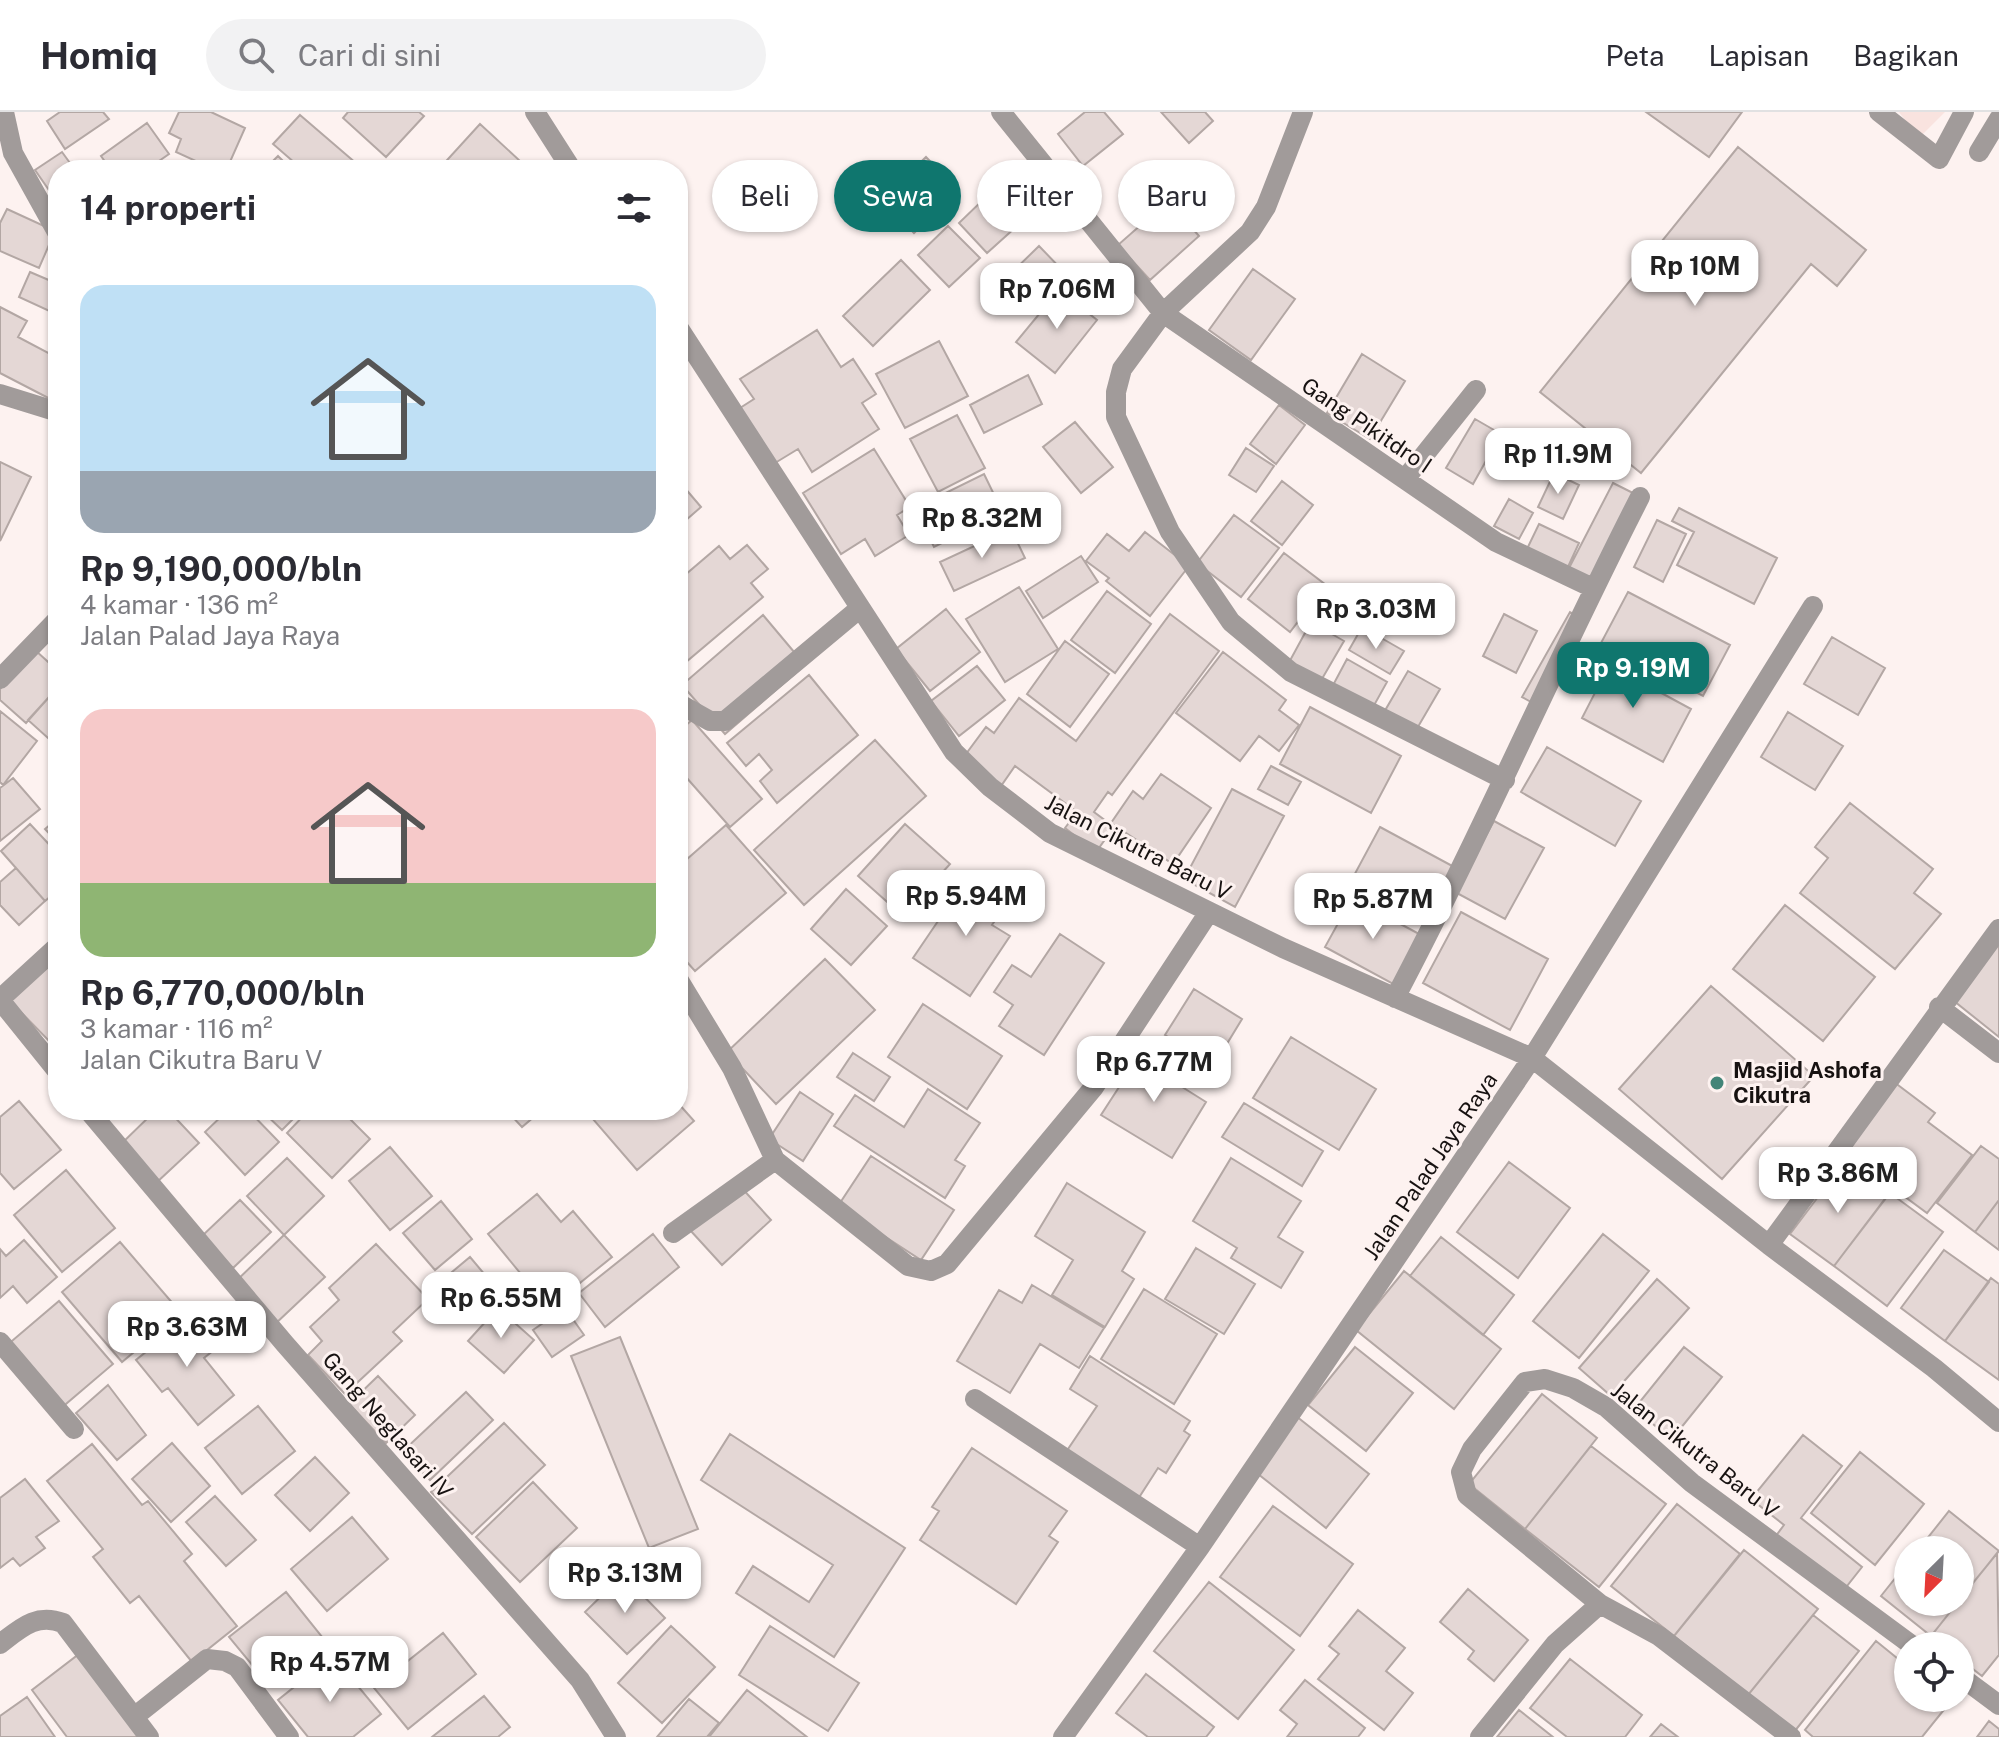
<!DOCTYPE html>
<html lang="id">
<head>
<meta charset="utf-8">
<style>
  :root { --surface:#fff; --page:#f2f2f3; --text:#2b2b33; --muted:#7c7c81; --line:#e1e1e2; --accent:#0f766e }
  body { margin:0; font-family:"Public Sans",sans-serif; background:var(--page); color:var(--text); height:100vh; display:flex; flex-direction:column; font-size:30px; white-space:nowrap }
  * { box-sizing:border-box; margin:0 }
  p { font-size:26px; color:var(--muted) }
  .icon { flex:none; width:44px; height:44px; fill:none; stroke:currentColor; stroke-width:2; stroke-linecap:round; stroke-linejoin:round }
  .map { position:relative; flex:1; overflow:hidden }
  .details { position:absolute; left:48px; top:48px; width:640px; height:960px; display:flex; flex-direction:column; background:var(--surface); border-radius:32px; box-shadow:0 2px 6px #0004 }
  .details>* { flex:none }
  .top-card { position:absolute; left:712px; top:48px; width:760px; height:72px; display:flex; gap:16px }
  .needle { width:52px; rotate:204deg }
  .fabs { position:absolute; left:1894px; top:1424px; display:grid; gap:16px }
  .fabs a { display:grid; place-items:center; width:80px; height:80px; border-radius:50%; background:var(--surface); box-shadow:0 2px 6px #0004; font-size:40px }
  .price { position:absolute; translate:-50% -68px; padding:0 18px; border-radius:16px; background:#fff; color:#222; font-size:26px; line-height:52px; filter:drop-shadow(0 2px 4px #0008) }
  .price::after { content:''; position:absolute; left:50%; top:48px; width:24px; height:18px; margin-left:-12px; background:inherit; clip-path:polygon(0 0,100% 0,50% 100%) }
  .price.selected { background:var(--accent); color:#fff }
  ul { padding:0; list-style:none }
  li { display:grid; align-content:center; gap:16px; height:424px; padding:0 32px }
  li span { display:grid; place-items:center; height:248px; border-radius:24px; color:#555 }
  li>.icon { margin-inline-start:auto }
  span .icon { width:144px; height:144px; fill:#fffc; stroke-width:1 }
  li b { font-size:34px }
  h2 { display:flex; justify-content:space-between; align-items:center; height:96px; padding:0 32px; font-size:34px }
  .tag { padding:0 28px; border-radius:36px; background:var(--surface); box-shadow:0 2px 6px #0004; font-size:28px; line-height:72px }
  .tag.selected { background:var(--accent); color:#fff }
  header { display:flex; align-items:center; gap:48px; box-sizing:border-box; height:112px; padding:0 40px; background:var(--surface); border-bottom:2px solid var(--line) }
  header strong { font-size:38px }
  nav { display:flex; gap:44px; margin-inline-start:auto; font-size:28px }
  .search { width:560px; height:72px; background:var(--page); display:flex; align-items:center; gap:20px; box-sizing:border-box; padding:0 28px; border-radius:44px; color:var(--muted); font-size:30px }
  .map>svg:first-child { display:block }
</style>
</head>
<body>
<header>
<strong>Homiq</strong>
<div class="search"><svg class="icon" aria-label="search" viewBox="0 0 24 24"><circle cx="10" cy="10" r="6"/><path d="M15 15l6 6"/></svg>Cari di sini</div>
<nav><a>Peta</a><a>Lapisan</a><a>Bagikan</a></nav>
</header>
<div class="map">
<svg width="1999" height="1625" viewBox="0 0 1999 1625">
  <rect width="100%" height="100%" fill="#fdf2f0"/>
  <path fill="#f9e3df" d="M1899,0H1945L1919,26Z"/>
  <path fill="#e4d7d5" stroke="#b3a7a4" stroke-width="2" d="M60,0H103L109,7L65,37L47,9Z
    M179,0H211L245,16L229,52L241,58H208L209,55L176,40L181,27L169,21Z
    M348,0H419L424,4L386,45L343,6Z
    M1085,0H1104L1123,22L1083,54L1058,22Z
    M1161,0H1205L1213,9L1189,31Z
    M1646,0H1742L1709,45Z
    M300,3L364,58H303L273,32Z
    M147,11L169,42L146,58H111L101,44Z
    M480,12L520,49L512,58H438Z
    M1738,35L1866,138L1837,174L1811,152L1641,361L1540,280Z
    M62,40L75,58H58V91L35,58Z
    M278,44L292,58H264Z
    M926,45L958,78L914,121L882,88Z
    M1173,58L1198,85L1179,101L1199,124L1150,168L1118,133L1159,97L1146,83Z
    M994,67L1027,105L987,141L959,111L985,86L980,80Z
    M7,97L55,119L39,156L0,139V111Z
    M948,114L980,146L949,175L918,143Z
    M1039,134L1065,161L1024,201L998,174Z
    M901,148L930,178L873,234L843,204Z
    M1253,157L1295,187L1251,248L1209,218Z
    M30,160L58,172V203L19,185Z
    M1059,178L1097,208L1055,261L1016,230Z
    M0,195L27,209L18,225L58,246V291L0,261Z
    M817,218L841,255L853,247L876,282L862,291L879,317L812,360L798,337L775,351L740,296L754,287L740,267Z
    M939,229L968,284L905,316L876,262Z
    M1362,242L1405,269L1370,327L1327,301Z
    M1028,263L1042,292L984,321L970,293Z
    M1279,293L1305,313L1276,352L1250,332Z
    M957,303L985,356L938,380L910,327Z
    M1475,307L1501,322L1473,372L1446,356Z
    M1075,310L1113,355L1081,381L1043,335Z
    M1246,336L1274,354L1256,380L1229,363Z
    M874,337L910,395L897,403L909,423L875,444L865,427L841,442L803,381Z
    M0,350L31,365L0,429Z
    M1554,361L1579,373L1563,407L1538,395Z
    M984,362L1003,401L934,435L915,396Z
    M678,368L701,395L678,415Z
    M1282,369L1313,393L1282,433L1251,409Z
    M1613,371L1637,383L1592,469L1569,456Z
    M1509,387L1533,401L1519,427L1494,414Z
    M1679,396L1777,446L1754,492L1677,453L1694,420L1672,409Z
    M1234,403L1279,436L1241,485L1197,451Z
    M1657,408L1686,422L1663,470L1634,455Z
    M1539,412L1579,431L1567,457L1526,439Z
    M1011,417L1025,446L954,479L940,450Z
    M1145,420L1189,454L1150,504L1106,469L1109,466L1086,449L1107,422L1129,439Z
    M747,433L768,457L751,471L763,485L686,550L678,541V469L719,434L730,447Z
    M1284,441L1326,473L1290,520L1248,487Z
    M1081,444L1098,470L1043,506L1026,479Z
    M1019,475L1058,537L1005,570L966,507Z
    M1107,479L1151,512L1115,561L1071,528Z
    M1628,480L1730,533L1703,584L1601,531Z
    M946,497L980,540L930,579L896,537Z
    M1570,500L1579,505L1531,590L1522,585Z
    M1170,502L1219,539L1112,683L1108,680L1094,700L1114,715L1096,740L1065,716L1077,700L1015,654L1001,674L963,646L986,615L994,621L1019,586L1076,629Z
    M1504,502L1537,519L1516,561L1483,544Z
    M763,503L805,553L725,622L682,573Z
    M1311,510L1344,529L1319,572L1287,554Z
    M1362,515L1404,539L1390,562L1349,538Z
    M1832,525L1885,556L1858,603L1804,572Z
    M1065,529L1109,562L1070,615L1027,582Z
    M35,538L58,559V575L26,611L0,588V577Z
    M1223,540L1286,588L1279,598L1299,613L1279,639L1259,624L1240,649L1176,601Z
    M1593,544L1691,597L1663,650L1582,606L1597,577L1580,567Z
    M1347,547L1387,570L1372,597L1332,575Z
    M977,554L1005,588L959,624L931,589Z
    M1408,559L1440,577L1415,620L1383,602Z
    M809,563L858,623L777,691L760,669L772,658L759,642L746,654L727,631Z
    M58,575V635L28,608Z
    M1310,595L1401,644L1371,701L1280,652Z
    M0,599L37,629L3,673L0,670Z
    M1788,600L1843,634L1815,678L1761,645Z
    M692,608L762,687L730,715L678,656V620Z
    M875,628L926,684L804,793L754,738Z
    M1547,635L1641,689L1615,734L1521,680Z
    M1271,654L1301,670L1288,693L1258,677Z
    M1161,662L1211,696L1173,752L1111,711L1133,679L1143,687Z
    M13,666L40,697L0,729V676Z
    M1232,677L1284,704L1235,795L1184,767Z
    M1850,691L1933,757L1914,781L1941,802L1895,857L1800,781L1828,746L1815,735Z
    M58,706V731L45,717Z
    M1494,709L1544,736L1505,807L1455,780Z
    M30,712L58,742V778L45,789L1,739Z
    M905,712L950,752L903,804L858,764Z
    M726,713L786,781L695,859L678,840V755Z
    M1380,715L1456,756L1427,809L1351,769Z
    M16,756L45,789L19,813L0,793V770Z
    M975,765L1009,788L992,813L1010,824L970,884L913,846L953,787L958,790Z
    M846,777L887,814L851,853L811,817Z
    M1352,786L1421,823L1395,873L1325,835Z
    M1785,793L1875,865L1823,929L1733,857Z
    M1461,800L1548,847L1510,918L1423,871Z
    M1999,820V925L1949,885Z
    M1060,822L1104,851L1044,943L999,914L1013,893L994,880L1012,853L1031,865Z
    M58,847V936L57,937L8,887Z
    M825,847L875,898L776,992L727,940Z
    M1711,874L1814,964L1722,1067L1619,977Z
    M1194,877L1242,907L1214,953L1165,923Z
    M923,892L1002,944L967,997L888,945Z
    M1291,925L1376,977L1339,1038L1253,986Z
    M1145,935L1179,956L1171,968L1206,990L1172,1046L1101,1003Z
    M853,941L890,965L874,989L837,965Z
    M1890,967L1935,1001L1928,1010L1972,1043L1927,1101L1847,1042Z
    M928,977L980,1011L955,1048L965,1054L945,1086L834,1014L855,983L904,1015Z
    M800,980L833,1002L803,1049L769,1027Z
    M19,989L61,1038L14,1077L0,1061V1005Z
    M678,991L694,1009L637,1058L592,1006L602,998H678Z
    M1244,991L1323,1039L1302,1074L1222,1025Z
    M156,998H168L199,1031L156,1071L120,1033Z
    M228,998H248L279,1030L245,1063L205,1020Z
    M261,998H302L282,1018Z
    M309,998H341L370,1027L332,1066L287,1021Z
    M506,998H542L522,1015Z
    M1981,1034L1999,1047V1088L1975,1120L1937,1091Z
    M390,1035L432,1084L390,1118L349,1069Z
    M871,1044L954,1098L921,1148L838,1094Z
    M287,1046L324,1084L284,1123L247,1084Z
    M1231,1046L1301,1089L1278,1125L1303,1140L1281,1176L1231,1146L1237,1136L1193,1109Z
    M1509,1050L1570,1096L1518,1166L1457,1120Z
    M1843,1052L1887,1084L1834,1154L1790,1122Z
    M66,1058L115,1116L62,1160L14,1103Z
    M1067,1071L1145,1120L1122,1159L1134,1167L1105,1215L1052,1183L1073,1148L1035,1124Z
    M739,1073L771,1108L722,1153L690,1118Z
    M1890,1081L1943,1120L1887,1194L1834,1154Z
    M537,1082L561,1110L573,1099L612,1145L549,1196L488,1122Z
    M240,1088L271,1120L233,1156L202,1124Z
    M1999,1088V1138L1975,1120Z
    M441,1089L472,1127L435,1158L403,1121Z
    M653,1122L679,1155L605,1215L579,1181Z
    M1603,1122L1649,1159L1579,1246L1533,1209Z
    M284,1123L325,1165L274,1213L234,1171Z
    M1441,1125L1514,1183L1483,1223L1410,1164Z
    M24,1128L57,1165L27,1191L13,1174L0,1186V1137L6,1144Z
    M120,1130L181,1201L122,1250L62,1180Z
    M376,1132L428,1187L393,1220L402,1229L345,1282L308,1243L322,1229L310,1215L339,1188L329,1176Z
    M1196,1136L1255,1172L1224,1222L1165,1187Z
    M1944,1138L1989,1170L1945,1229L1901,1196Z
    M470,1145L496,1176L466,1200L440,1170Z
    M1404,1159L1501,1237L1454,1297L1356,1218Z
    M1991,1166L1999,1172V1268L1945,1229Z
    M1657,1167L1689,1196L1611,1284L1579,1256Z
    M1032,1173L1104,1216L1079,1256L1040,1232L1010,1281L957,1249L999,1178L1022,1191Z
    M1144,1177L1217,1222L1174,1292L1101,1247Z
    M59,1189L113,1252L60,1297L6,1234Z
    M498,1196L534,1228L504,1261L468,1229Z
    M565,1196L584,1223L552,1245L533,1218Z
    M193,1202L219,1234L204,1246L234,1283L198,1313L168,1276L162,1280L136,1248Z
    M620,1225L698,1417L649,1436L571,1244Z
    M1355,1235L1413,1281L1366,1339L1308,1293Z
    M1684,1235L1722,1265L1672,1327L1634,1297Z
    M1090,1244L1190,1309L1184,1319L1190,1323L1166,1361L1158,1356L1138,1387L1066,1340L1097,1294L1070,1277Z
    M378,1264L415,1303L386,1331L349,1292Z
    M108,1273L146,1323L117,1348L76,1301Z
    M466,1280L493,1308L430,1368L402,1340Z
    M1542,1282L1597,1326L1525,1417L1469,1372Z
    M258,1294L295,1339L242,1382L205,1336Z
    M1296,1304L1369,1362L1326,1416L1253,1358Z
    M504,1311L545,1353L472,1422L431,1380Z
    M730,1322L905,1436L834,1545L736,1481L753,1454L809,1490L833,1453L701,1368Z
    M1803,1323L1842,1354L1801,1406L1862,1455L1843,1479L1775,1425L1784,1413L1751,1387Z
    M172,1331L210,1374L171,1410L132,1367Z
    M92,1332L142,1393L148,1389L192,1442L184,1449L237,1514L192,1550L139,1484L130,1491L93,1445L103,1437L47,1369Z
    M1591,1334L1666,1392L1599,1475L1525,1417Z
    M972,1336L1067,1399L1049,1424L1058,1430L1016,1492L920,1428L939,1399L932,1395Z
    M1860,1340L1924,1392L1875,1453L1811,1401Z
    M315,1345L349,1381L310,1419L275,1383Z
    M25,1367L59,1409L36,1425L45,1436L20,1454L13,1446L0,1456V1386Z
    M533,1370L577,1416L520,1470L476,1425Z
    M215,1384L256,1428L226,1454L186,1410Z
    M1677,1392L1740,1442L1674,1524L1611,1474Z
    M1273,1394L1353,1452L1300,1524L1220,1465Z
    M1949,1399L1999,1439L1960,1487V1438H1918Z
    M352,1405L388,1447L327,1499L291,1457Z
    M1744,1438L1818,1497L1748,1583L1674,1524Z
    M1997,1441L1999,1543L1982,1564L1960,1547V1534H1944L1931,1524Z
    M1908,1450V1490H1958L1931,1524L1881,1484Z
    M623,1463L665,1506L627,1542L585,1500Z
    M1209,1470L1294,1538L1238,1607L1154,1539Z
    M1468,1477L1528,1528L1494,1569L1468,1547L1474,1539L1440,1510Z
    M286,1480L323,1526L267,1571L229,1525Z
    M1358,1498L1405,1536L1386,1559L1413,1581L1384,1618L1318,1567L1339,1542L1329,1534Z
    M1813,1503L1859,1539L1794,1620L1748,1583Z
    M671,1514L715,1555L662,1611L618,1571Z
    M770,1514L859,1571L828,1619L739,1563Z
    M443,1521L476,1562L408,1617L374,1576Z
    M1876,1529L1908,1555V1586L1951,1589L1922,1625H1813L1805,1618Z
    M79,1542L140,1625H67L32,1578Z
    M333,1544L381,1602L353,1625H308L278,1588Z
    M1570,1547L1642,1603L1625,1625H1567L1530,1596Z
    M1146,1562L1214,1615L1206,1625H1148L1116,1601Z
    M1305,1568L1365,1616L1358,1625H1287L1297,1612L1280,1598Z
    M747,1578L807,1625H709Z
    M484,1584L510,1615L498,1625H432Z
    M27,1585L55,1625H0V1604Z
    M689,1587L719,1611L707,1625H657Z
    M1519,1598L1553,1625H1497Z
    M1989,1609L1999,1617V1625H1977Z
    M1661,1612L1678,1625H1650Z"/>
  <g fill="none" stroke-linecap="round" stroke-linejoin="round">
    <path stroke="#a19b9a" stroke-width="20" d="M4,0L13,41L58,122
      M535,0L572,58
      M1001,0L1163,201L1496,430L1593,476
      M1303,0L1266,95L1250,120L1163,201L1122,257L1116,280V305L1170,420L1231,510L1291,560L1505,668
      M1879,0L1939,47L1964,0
      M1979,40L1999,7
      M678,215L954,640L990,675L1050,721L1283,836L1532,946L1769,1133L1934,1256L1999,1310
      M0,282L58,300
      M1405,367L1476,278
      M0,567L58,507
      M678,591L710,609H725L859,497
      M1395,886C1482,721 1555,551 1640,385
      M0,887L58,834
      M0,888L58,960
      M1939,895L1999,941
      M88,998L285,1232L580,1568L616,1625
      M775,1048L908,1154L931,1159L947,1152L1094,975L1209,800
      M673,1121L775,1048L732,956L678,867
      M1769,1133L1999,817
      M0,1230L74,1317
      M975,1287L1200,1435
      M0,1532C21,1516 36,1501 63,1511L149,1625
      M1960,1564L1999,1593
      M134,1605L207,1547L225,1549L237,1555L289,1625
      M1063,1625L1200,1435L1532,946L1813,494
      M1480,1625L1555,1532L1600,1492
      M1791,1625L1659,1524L1600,1492L1467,1383L1461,1360L1472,1337L1525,1270L1545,1267L1573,1276L1606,1295L1692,1371L1913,1534"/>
  </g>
  <circle fill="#428578" stroke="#fdf2f0" stroke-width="3" cx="1717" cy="971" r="8"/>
  <g text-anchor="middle" stroke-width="6" stroke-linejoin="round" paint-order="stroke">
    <g font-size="22" fill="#171211" stroke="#fdf2f0">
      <text transform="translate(1367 313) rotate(34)" y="8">Gang Pikitdro I</text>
      <text transform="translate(1138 735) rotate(27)" y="8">Jalan Cikutra Baru V</text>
      <text transform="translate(1430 1054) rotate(-56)" y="8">Jalan Palad Jaya Raya</text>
      <text transform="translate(388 1313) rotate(49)" y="8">Gang Neglasari IV</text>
      <text transform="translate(1695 1338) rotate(38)" y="8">Jalan Cikutra Baru V</text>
    </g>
    <g font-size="22" font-weight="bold" fill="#171211" stroke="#fdf2f0" text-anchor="start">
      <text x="1733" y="966">Masjid Ashofa<tspan x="1733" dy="25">Cikutra</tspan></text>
    </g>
  </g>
</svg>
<div class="fabs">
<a><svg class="needle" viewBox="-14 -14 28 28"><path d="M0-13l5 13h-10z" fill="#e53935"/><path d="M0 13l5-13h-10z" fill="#7c7c81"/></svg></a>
<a><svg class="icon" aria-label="locate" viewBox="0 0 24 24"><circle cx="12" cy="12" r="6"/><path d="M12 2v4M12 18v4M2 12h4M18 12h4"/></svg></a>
</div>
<b class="price" style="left:1695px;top:196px">Rp 10M</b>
<b class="price" style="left:1057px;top:219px">Rp 7.06M</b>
<b class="price" style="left:1558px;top:384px">Rp 11.9M</b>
<b class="price" style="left:982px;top:448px">Rp 8.32M</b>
<b class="price" style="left:1376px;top:539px">Rp 3.03M</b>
<b class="price selected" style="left:1633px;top:598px">Rp 9.19M</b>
<b class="price" style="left:966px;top:826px">Rp 5.94M</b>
<b class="price" style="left:1373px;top:829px">Rp 5.87M</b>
<b class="price" style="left:1154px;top:992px">Rp 6.77M</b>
<b class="price" style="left:1838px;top:1103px">Rp 3.86M</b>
<b class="price" style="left:501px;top:1228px">Rp 6.55M</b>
<b class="price" style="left:187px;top:1257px">Rp 3.63M</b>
<b class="price" style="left:625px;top:1503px">Rp 3.13M</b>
<b class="price" style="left:330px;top:1592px">Rp 4.57M</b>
<div class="top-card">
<a class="tag">Beli</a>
<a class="tag selected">Sewa</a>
<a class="tag">Filter</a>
<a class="tag">Baru</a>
</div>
<section class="details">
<h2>14 properti<svg class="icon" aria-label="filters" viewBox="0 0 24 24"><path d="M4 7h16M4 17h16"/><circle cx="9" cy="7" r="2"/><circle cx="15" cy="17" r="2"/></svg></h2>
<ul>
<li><span style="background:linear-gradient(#bfe0f5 75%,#9aa5b1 0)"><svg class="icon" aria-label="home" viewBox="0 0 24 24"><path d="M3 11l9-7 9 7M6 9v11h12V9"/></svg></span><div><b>Rp 9,190,000/bln</b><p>4 kamar · 136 m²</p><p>Jalan Palad Jaya Raya</p></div></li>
<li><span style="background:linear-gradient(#f6c9c9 70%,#8fb573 0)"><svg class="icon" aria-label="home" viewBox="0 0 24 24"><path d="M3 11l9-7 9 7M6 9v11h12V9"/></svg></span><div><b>Rp 6,770,000/bln</b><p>3 kamar · 116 m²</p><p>Jalan Cikutra Baru V</p></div></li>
</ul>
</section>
</div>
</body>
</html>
